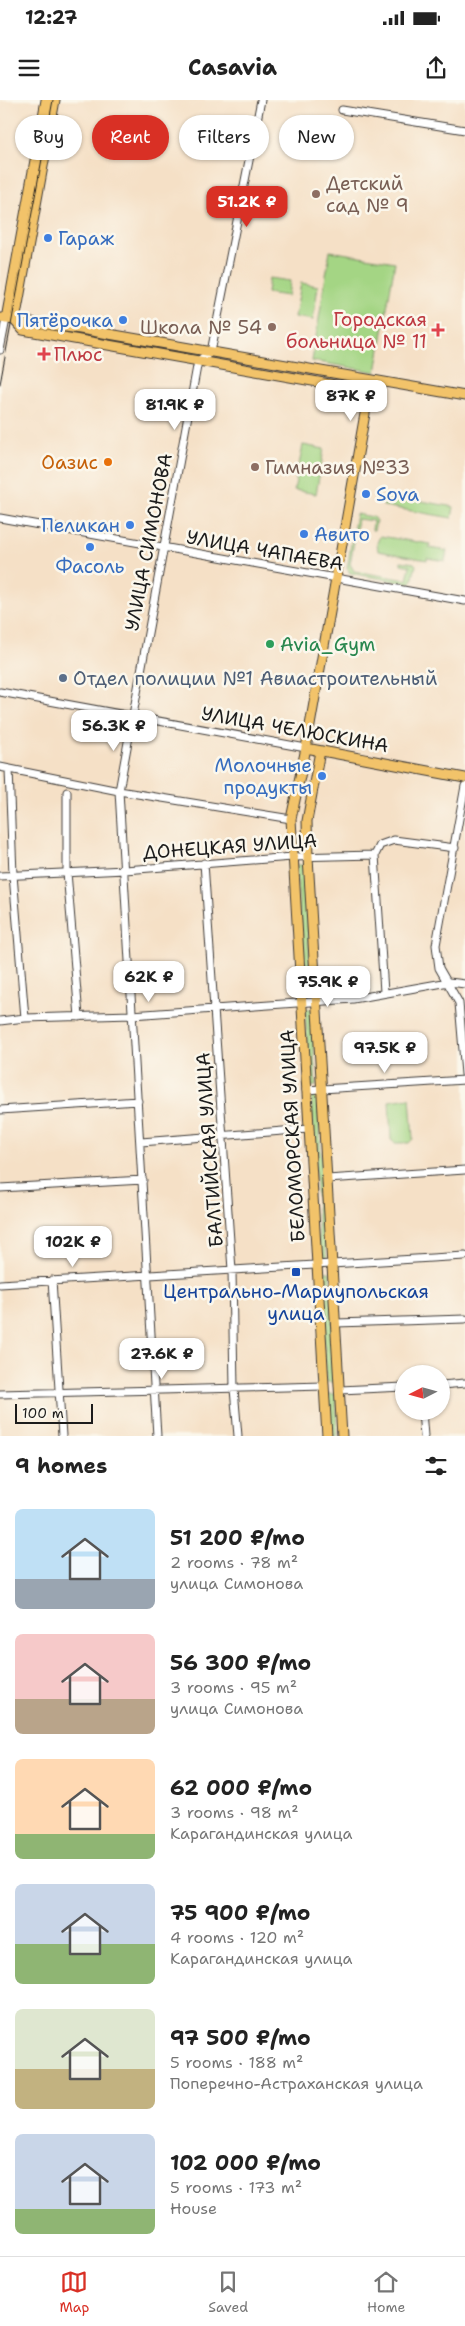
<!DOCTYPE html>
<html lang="en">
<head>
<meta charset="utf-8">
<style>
  :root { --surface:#fff; --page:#f2f2f2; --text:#222; --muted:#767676; --line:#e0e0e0; --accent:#d93025 }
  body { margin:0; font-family:"Shantell Sans",sans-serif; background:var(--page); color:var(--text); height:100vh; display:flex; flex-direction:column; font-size:19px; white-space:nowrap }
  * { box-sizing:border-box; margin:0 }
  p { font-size:16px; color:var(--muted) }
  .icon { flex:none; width:28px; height:28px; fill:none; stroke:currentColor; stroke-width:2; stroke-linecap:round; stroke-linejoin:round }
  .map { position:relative; height:1336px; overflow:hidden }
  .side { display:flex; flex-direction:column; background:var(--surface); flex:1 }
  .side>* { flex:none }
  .top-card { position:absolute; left:15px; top:15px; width:435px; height:45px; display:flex; gap:10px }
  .needle { width:32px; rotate:264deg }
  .tools { position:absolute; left:395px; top:1265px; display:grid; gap:10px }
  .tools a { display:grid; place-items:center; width:55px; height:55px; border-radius:50%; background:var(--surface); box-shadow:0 1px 4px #0004; font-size:25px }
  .scale { position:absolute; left:15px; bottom:12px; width:78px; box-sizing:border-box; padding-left:5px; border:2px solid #1c1c1c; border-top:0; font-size:14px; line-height:18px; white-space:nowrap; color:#1c1c1c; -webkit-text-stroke:4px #fbf7ec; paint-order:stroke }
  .price { position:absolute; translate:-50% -42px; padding:0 11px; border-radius:10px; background:#fff; color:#222; font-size:16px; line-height:32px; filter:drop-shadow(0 1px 2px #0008) }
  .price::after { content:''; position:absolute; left:50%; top:30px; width:15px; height:11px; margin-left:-8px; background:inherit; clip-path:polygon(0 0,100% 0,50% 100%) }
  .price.active { background:var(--accent); color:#fff }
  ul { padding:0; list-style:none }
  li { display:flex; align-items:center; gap:15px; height:125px; padding:0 15px }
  li span { display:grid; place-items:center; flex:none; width:140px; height:100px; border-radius:8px; color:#555 }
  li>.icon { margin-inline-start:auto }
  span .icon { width:60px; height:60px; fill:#fffc; stroke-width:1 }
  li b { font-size:21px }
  h2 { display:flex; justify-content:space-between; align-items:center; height:60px; padding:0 15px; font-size:21px }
  .chip { padding:0 18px; border-radius:22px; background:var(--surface); box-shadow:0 1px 4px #0004; font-size:18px; line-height:45px }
  .chip.active { background:var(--accent); color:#fff }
  .status { display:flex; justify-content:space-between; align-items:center; height:35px; padding:0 25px; background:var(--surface); direction:ltr }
  .status svg { height:14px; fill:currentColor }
  header { display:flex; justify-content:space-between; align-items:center; height:65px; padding:0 15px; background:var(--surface); font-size:22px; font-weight:700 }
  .tabs { display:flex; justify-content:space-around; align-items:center; height:70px; border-top:1px solid var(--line); background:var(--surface); font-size:14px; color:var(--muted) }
  .tabs a { display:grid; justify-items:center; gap:2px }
  .tabs .active { color:var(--accent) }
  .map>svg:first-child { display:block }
</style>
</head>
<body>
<div class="status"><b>12:27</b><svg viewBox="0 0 49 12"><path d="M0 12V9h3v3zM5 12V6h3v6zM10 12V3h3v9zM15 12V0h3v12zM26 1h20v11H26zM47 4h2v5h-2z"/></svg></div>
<header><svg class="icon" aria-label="menu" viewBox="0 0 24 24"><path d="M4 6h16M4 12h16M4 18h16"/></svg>Casavia<svg class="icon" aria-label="share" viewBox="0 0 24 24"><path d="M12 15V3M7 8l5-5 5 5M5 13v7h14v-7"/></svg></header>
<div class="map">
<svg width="465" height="1336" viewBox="0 0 465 1336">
  <rect width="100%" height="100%" fill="#fbf7ec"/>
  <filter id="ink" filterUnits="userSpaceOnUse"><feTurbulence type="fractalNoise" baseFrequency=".02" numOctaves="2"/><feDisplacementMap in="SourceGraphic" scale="10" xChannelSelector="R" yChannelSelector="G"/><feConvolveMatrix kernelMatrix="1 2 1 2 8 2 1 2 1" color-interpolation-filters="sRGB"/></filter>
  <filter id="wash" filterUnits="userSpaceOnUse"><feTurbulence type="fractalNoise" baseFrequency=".0096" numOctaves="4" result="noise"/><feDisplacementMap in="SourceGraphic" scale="20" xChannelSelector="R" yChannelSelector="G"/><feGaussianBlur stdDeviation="1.12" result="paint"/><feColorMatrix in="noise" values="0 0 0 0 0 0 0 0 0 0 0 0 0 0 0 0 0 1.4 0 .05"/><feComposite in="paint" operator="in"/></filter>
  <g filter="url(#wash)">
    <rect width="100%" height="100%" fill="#f5e0c6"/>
    <path fill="#a4d584" stroke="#607850" d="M330,151L395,162L376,272L312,261Z
      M269,178L290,181L288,196L267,193Z
      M301,183L318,186L313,220L295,217Z
      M303,345L324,349L316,394L294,390Z
      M389,395L454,407L452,418L383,406L384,399Z
      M356,414L373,417L376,421L374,430H372L373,421L358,419L350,464L354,471L407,480L410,466L401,464V461L414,463L416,465L412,482L410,484L350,473L347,468Z
      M380,436L430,444L429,448L447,451L445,461L427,458V460L378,451L377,443Z
      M296,765H304L312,890L305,892Z
      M305,909H312L316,986L309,987Z
      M318,994L327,1162L320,1163L311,995Z
      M410,998L413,1039L409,1043H395L391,1040L389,1001Z
      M320,1172H330L336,1282H326Z
      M327,1294H336L338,1336H330Z"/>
  </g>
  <g filter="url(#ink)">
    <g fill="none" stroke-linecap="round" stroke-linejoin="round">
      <g stroke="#3d3936" stroke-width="9">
        <path id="minor" d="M342,10L465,30
          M0,250L6,219
          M0,418L465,501
          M0,592L306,648
          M0,667L119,691L291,719
          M9,669L13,775L25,918
          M465,686L436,845L439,868L459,903L465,974
          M67,692V772L79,917
          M375,755L384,892
          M204,763L232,1170L234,1289L238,1336
          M0,776L125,770L292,757L375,755L380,745L394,740L455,748
          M0,921L25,918L132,915L353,899L449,882L465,884
          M306,990L465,980
          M0,1010L138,1001
          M141,1042L308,1029
          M327,1079L465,1070
          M0,1088L143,1080
          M52,1180L62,1336
          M0,1184L465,1156
          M336,1223L465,1219
          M441,1285L465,1283
          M340,1290L404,1287
          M0,1294L324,1286
          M422,1311L424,1336
          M157,1336L119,691L198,261L211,252L261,0"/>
      </g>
      <g stroke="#3d3936" stroke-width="11">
        <path id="major" d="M0,218L80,229L465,296
          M6,219L46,0
          M15,221L23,230L369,291
          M15,221L55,0
          M306,648L465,678
          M320,651L307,721L308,757L342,1336
          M327,1336L291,719L306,648L369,291L376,281"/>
      </g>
      <use href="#minor" stroke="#fff" stroke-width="7"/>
      <use href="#major" stroke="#f2c36a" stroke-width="9"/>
      <path stroke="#1c1c1c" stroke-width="1" d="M0,284L53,0"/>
    </g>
  </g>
  <g fill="#8d6e63" stroke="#fbf7ec" stroke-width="2">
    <circle cx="316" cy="94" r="5"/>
    <circle cx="272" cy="227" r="5"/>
    <circle cx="255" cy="367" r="5"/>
  </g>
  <g fill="#3f7fe0" stroke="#fbf7ec" stroke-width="2">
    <circle cx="48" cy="138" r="5"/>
    <circle cx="123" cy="220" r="5"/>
    <circle cx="366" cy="394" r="5"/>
    <circle cx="130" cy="425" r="5"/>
    <circle cx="304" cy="434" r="5"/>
    <circle cx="90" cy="447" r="5"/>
    <circle cx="322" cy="676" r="5"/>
  </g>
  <g fill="#e0444e" stroke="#fbf7ec" stroke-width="2">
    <path d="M435.5 222.5h5v5h5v5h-5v5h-5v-5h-5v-5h5z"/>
    <path d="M41.5 246.5h5v5h5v5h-5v5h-5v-5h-5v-5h5z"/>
  </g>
  <circle fill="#e8710a" stroke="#fbf7ec" stroke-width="2" cx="108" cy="362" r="5"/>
  <circle fill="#2e9e5b" stroke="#fbf7ec" stroke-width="2" cx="270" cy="544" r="5"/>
  <circle fill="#5c6f8a" stroke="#fbf7ec" stroke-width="2" cx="63" cy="578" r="5"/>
  <rect fill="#1a4fb4" stroke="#fbf7ec" stroke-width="2" x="291" y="1167" width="10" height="10" rx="2.5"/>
  <g text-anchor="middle" stroke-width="5" stroke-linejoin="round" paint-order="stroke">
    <g font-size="19" fill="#785e54" stroke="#fbf7ec" text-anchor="start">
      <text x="326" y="90">Детский<tspan x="326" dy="22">сад № 9</tspan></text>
      <text x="262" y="234" text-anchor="end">Школа № 54</text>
      <text x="265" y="374">Гимназия №33</text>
    </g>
    <g font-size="19" fill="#366cbe" stroke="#fbf7ec" text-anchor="start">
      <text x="58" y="145">Гараж</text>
      <text x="113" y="227" text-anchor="end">Пятёрочка</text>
      <text x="376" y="401">Sova</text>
      <text x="120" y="432" text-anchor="end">Пеликан</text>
      <text x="314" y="441">Авито</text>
      <text x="90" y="473" text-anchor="middle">Фасоль</text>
      <text x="312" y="672" text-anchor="end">Молочные<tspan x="312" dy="22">продукты</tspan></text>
    </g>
    <g font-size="19" fill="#be3a42" stroke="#fbf7ec" text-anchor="end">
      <text x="427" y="226">Городская<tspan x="427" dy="22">больница № 11</tspan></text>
      <text x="54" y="261" text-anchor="start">Плюс</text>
    </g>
    <g font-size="19" fill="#c56008" stroke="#fbf7ec" text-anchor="end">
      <text x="98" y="369">Оазис</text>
    </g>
    <g font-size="19" fill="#1c1c1c" stroke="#fbf7ec">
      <text transform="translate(148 442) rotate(-79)" y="7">УЛИЦА СИМОНОВА</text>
      <text transform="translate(265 450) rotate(10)" y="7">УЛИЦА ЧАПАЕВА</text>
      <text transform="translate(295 629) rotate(10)" y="7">УЛИЦА ЧЕЛЮСКИНА</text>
      <text transform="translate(230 746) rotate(-4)" y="7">ДОНЕЦКАЯ УЛИЦА</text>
      <text transform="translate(292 1036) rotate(-93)" y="7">БЕЛОМОРСКАЯ УЛИЦА</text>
      <text transform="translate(209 1050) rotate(-94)" y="7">БАЛТИЙСКАЯ УЛИЦА</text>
    </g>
    <g font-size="19" fill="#27864d" stroke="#fbf7ec" text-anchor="start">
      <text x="280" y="551">Avia_Gym</text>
    </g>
    <g font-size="19" fill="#4e5e75" stroke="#fbf7ec" text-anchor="start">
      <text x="73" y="585">Отдел полиции №1 Авиастроительный</text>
    </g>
    <g font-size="19" fill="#164399" stroke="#fbf7ec">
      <text x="296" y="1198">Центрально-Мариупольская<tspan x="296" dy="22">улица</tspan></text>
    </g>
  </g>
</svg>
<div class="tools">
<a><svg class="needle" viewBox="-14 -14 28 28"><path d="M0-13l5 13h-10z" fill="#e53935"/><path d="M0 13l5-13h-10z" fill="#767676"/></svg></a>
</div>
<div class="scale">100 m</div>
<b class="price active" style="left:247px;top:128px">51.2K ₽</b>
<b class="price" style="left:351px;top:322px">87K ₽</b>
<b class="price" style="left:175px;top:331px">81.9K ₽</b>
<b class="price" style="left:114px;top:652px">56.3K ₽</b>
<b class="price" style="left:149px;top:903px">62K ₽</b>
<b class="price" style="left:328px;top:908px">75.9K ₽</b>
<b class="price" style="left:385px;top:974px">97.5K ₽</b>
<b class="price" style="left:73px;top:1168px">102K ₽</b>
<b class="price" style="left:162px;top:1280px">27.6K ₽</b>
<div class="top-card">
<a class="chip">Buy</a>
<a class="chip active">Rent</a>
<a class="chip">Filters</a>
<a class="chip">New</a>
</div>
</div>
<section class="side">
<h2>9 homes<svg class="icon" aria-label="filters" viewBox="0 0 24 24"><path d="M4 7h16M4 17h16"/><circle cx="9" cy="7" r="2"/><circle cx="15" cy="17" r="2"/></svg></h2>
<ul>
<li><span style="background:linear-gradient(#bfe0f5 70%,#9aa5b1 0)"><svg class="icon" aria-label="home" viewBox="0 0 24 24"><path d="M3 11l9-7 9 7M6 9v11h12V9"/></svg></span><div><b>51 200 ₽/mo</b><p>2 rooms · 78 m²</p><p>улица Симонова</p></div></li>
<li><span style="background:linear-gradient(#f6c9c9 65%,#b9a48a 0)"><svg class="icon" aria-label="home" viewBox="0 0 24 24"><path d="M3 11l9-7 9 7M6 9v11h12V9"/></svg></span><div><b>56 300 ₽/mo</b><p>3 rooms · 95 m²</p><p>улица Симонова</p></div></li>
<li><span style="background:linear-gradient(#ffd9b3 75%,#8fb573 0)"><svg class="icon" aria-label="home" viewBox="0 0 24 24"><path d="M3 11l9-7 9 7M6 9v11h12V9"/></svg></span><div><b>62 000 ₽/mo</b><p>3 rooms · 98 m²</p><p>Карагандинская улица</p></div></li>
<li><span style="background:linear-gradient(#c9d6e8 60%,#8fb573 0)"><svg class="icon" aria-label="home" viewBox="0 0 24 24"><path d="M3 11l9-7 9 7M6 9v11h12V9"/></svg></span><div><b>75 900 ₽/mo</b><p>4 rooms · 120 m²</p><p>Карагандинская улица</p></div></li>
<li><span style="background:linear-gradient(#dfe7d0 60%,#c2b280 0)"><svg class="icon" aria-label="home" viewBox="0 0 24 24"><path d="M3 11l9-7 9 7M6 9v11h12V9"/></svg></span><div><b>97 500 ₽/mo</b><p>5 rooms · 188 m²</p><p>Поперечно-Астраханская улица</p></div></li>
<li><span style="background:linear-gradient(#c9d6e8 75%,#8fb573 0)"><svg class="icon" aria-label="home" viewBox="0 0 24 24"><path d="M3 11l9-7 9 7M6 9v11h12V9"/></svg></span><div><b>102 000 ₽/mo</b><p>5 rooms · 173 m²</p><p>House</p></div></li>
</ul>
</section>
<nav class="tabs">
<a class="active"><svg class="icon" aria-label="map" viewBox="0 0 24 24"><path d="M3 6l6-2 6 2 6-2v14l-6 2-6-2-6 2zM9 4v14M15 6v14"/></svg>Map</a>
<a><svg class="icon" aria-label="saved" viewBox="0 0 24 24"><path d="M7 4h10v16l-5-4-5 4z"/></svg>Saved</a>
<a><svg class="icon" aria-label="home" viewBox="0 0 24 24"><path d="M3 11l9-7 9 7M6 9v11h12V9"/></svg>Home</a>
</nav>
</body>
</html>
